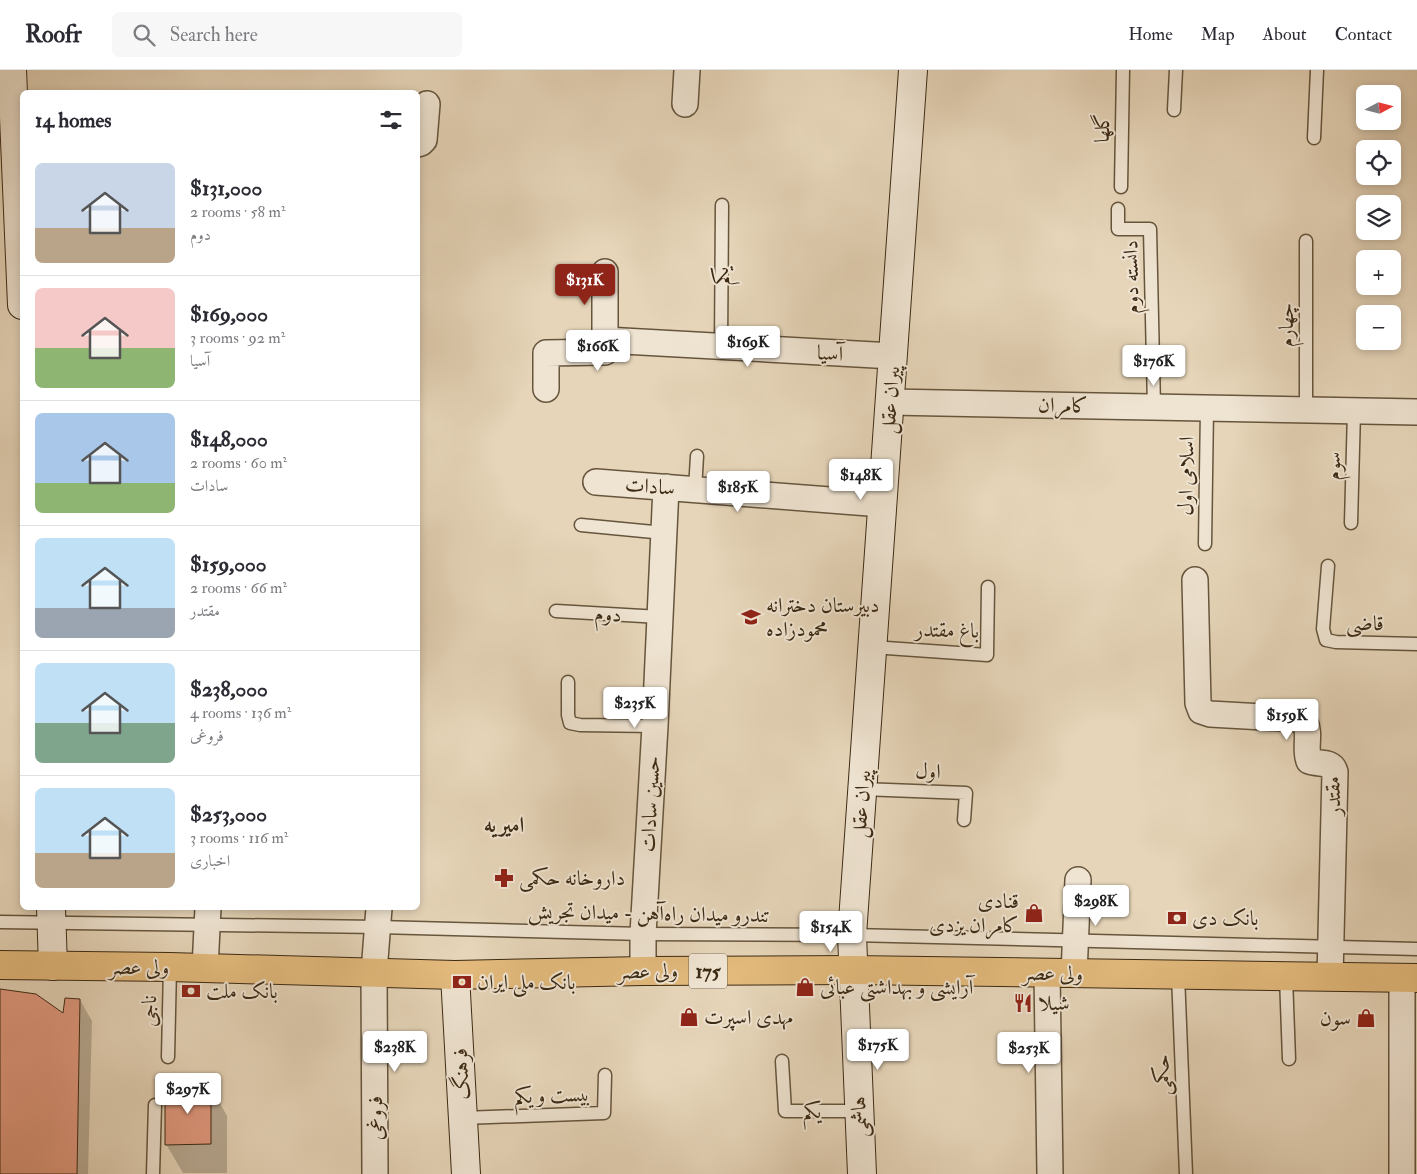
<!DOCTYPE html>
<html lang="en">
<head>
<meta charset="utf-8">
<style>
  :root { --surface:#fff; --page:#f7f7f7; --text:#2b2b33; --muted:#7c7c81; --line:#e1e1e2; --accent:#8f2418 }
  body { margin:0; font-family:"IM FELL Double Pica",Amiri,serif; background:var(--page); color:var(--text); height:100vh; display:flex; flex-direction:column; font-size:19px; white-space:nowrap }
  * { box-sizing:border-box; margin:0 }
  p { font-size:16px; color:var(--muted) }
  .icon { flex:none; width:28px; height:28px; fill:none; stroke:currentColor; stroke-width:2; stroke-linecap:round; stroke-linejoin:round }
  .map { position:relative; flex:1; overflow:hidden }
  .details { position:absolute; left:20px; top:20px; width:400px; height:820px; display:flex; flex-direction:column; background:var(--surface); border-radius:8px; box-shadow:0 2px 8px #0003 }
  .details>* { flex:none }
  .needle { width:32px; rotate:83deg }
  .tools { position:absolute; left:1356px; top:15px; display:grid; gap:10px }
  .tools a { display:grid; place-items:center; width:45px; height:45px; border-radius:8px; background:var(--surface); box-shadow:0 2px 8px #0003; font-size:25px }
  .price { position:absolute; translate:-50% -42px; padding:0 11px; border-radius:5px; background:#fff; color:#222; font-size:16px; line-height:32px; filter:drop-shadow(0 1px 2px #0008) }
  .price::after { content:''; position:absolute; left:50%; top:30px; width:15px; height:11px; margin-left:-8px; background:inherit; clip-path:polygon(0 0,100% 0,50% 100%) }
  .price.current { background:var(--accent); color:#fff }
  ul { padding:0; list-style:none }
  li { display:flex; align-items:center; gap:15px; height:125px; padding:0 15px }
  li+li { border-top:1px solid var(--line) }
  li span { display:grid; place-items:center; flex:none; width:140px; height:100px; border-radius:8px; color:#555 }
  li>.icon { margin-inline-start:auto }
  span .icon { width:60px; height:60px; fill:#fffc; stroke-width:1 }
  li b { font-size:21px }
  h2 { display:flex; justify-content:space-between; align-items:center; height:60px; padding:0 15px; font-size:21px }
  header { display:flex; align-items:center; gap:30px; box-sizing:border-box; height:70px; padding:0 25px; background:var(--surface); border-bottom:1px solid var(--line) }
  header strong { font-size:24px }
  nav { display:flex; gap:28px; margin-inline-start:auto; font-size:18px }
  .search { width:350px; height:45px; background:var(--page); display:flex; align-items:center; gap:12px; box-sizing:border-box; padding:0 18px; border-radius:8px; color:var(--muted); font-size:19px }
  .map>svg:first-child { display:block }
</style>
</head>
<body>
<header>
<strong>Roofr</strong>
<div class="search"><svg class="icon" aria-label="search" viewBox="0 0 24 24"><circle cx="10" cy="10" r="6"/><path d="M15 15l6 6"/></svg>Search here</div>
<nav><a>Home</a><a>Map</a><a>About</a><a>Contact</a></nav>
</header>
<div class="map">
<svg width="1417" height="1104" viewBox="0 0 1417 1104">
  <rect width="100%" height="100%" fill="#e6d5b9"/>
  <filter id="stains"><feTurbulence type="fractalNoise" baseFrequency=".004" numOctaves="4"/><feColorMatrix values="0 0 0 0 .2 0 0 0 0 .09 0 0 0 0 .02 0 0 0 .5 -.17"/></filter>
  <radialGradient id="worn" r=".72"><stop offset=".6" stop-color="#630" stop-opacity="0"/><stop offset="1" stop-color="#630" stop-opacity=".3"/></radialGradient>
  <path fill="#0003" d="M0,920L36,925L64,945L80,930L92,951L88,1104H0Z
    M211,1017L227,1046V1103H183L166,1074Z"/>
  <path fill="#e29a80" stroke="#3c2a14" d="M0,919L36,924L63,943L65,928L80,929L77,1104H0Z
    M165,1015L211,1016V1074L165,1075Z"/>
  <g fill="none" stroke-linecap="round" stroke-linejoin="round">
    <g stroke="#66553d" stroke-width="15">
      <path id="lane" d="M1174,40L1176,0
        M1314,68L1317,0
        M1121,117L1123,0
        M1118,139V159H1150L1154,337
        M1306,171V340
        M721,277L722,135
        M695,420L697,386
        M1351,453L1354,341
        M581,455L664,463
        M1205,474L1207,338
        M1328,496L1323,559L1326,570L1336,572L1417,574
        M556,541L660,547
        M872,577L987,585L988,517
        M568,612V645L570,653L580,655L655,656
        M862,719L966,723L964,750
        M0,852L378,857L643,864L852,865L1417,879
        M1178,905L1186,1104
        M1286,907L1289,989
        M168,987L170,897
        M782,991L785,1041H859
        M463,1048L604,1043L605,1005
        M153,1104L155,1035"/>
    </g>
    <g stroke="#66553d" stroke-width="28">
      <path id="street" d="M685,34L687,0
        M418,74L421,73L424,70L427,34
        M605,270L893,286
        M546,319V283L605,282V202
        M890,332L1417,342
        M596,412L882,434
        M1195,510L1198,633L1201,641L1210,644L1300,649L1305,652C1311,665 1304,678 1309,691C1319,695 1332,690 1335,702L1330,907
        M205,898L208,838
        M643,901V864L655,656L666,417
        M1047,903L1050,1104
        M1074,904L1078,810
        M375,1104L374,902L379,838
        M1402,1104V908"/>
    </g>
    <g stroke="#3c2a14" stroke-width="30">
      <path id="secondary" d="M12,0L22,235
        M51,838L53,896
        M455,905L466,1104
        M862,1104L852,865L913,0"/>
    </g>
    <g stroke="#3c2a14" stroke-width="30">
      <path id="primary" d="M0,895L170,897L455,905L643,901L852,900L1417,908"/>
    </g>
    <use href="#lane" stroke="#efe4d2" stroke-width="12"/>
    <use href="#street" stroke="#efe4d2" stroke-width="25"/>
    <use href="#secondary" stroke="#efe4d2" stroke-width="28"/>
    <use href="#primary" stroke="#e3ba7c" stroke-width="28"/>
  </g>
  <defs>
    <g id="school-bare" transform="scale(1.5)"><path d="M0-5L7-2L0 1L-7-2ZM-4 1L0 2.5L4 1V4Q0 6-4 4Z" fill="#8f2418" stroke="#efe4d2" stroke-width="2.5" paint-order="stroke"/></g>
    <g id="pharmacy-bare" transform="scale(1.5)"><path d="M-2-6h4v4h4v4h-4v4h-4v-4h-4v-4h4Z" fill="#8f2418" stroke="#efe4d2" stroke-width="2.5" paint-order="stroke"/></g>
    <g id="shop-bare" transform="scale(1.5)"><path d="M-5-2.5h2.3a2.7 3.5 0 0 1 5.4 0H5L5.5 6h-11ZM-1.5-2.5h3a1.5 2.3 0 0 0-3 0Z" fill="#8f2418" stroke="#efe4d2" stroke-width="2.5" paint-order="stroke"/></g>
    <g id="bank-bare" transform="scale(1.5)"><path d="M-6-4H6V4H-6ZM0-2.3a2.3 2.3 0 1 0 0 4.6a2.3 2.3 0 1 0 0-4.6Z" fill="#8f2418" stroke="#efe4d2" stroke-width="2.5" paint-order="stroke"/></g>
    <g id="restaurant-bare" transform="scale(1.5)"><path d="M-5-6h1v4h1v-4h1v4h1v-4h1v5L-1.5 .5V6h-2V.5L-5-1ZM5-6V6H3V1.5H1.5Q1.5-4 5-6Z" fill="#8f2418" stroke="#efe4d2" stroke-width="2.5" paint-order="stroke"/></g>
  </defs>
  <g fill-rule="evenodd">
    <use href="#school-bare" x="751" y="547"/>
    <use href="#pharmacy-bare" x="504" y="808"/>
    <use href="#shop-bare" x="1034" y="843"/>
    <use href="#bank-bare" x="1177" y="848"/>
    <use href="#bank-bare" x="462" y="912"/>
    <use href="#shop-bare" x="805" y="917"/>
    <use href="#bank-bare" x="191" y="921"/>
    <use href="#restaurant-bare" x="1023" y="933"/>
    <use href="#shop-bare" x="689" y="947"/>
    <use href="#shop-bare" x="1366" y="948"/>
  </g>
  <g text-anchor="middle" stroke-width="4" stroke-linejoin="round" paint-order="stroke">
    <rect fill="#efe4d2" stroke="#72624d" stroke-width="1" x="689" y="883.5" width="38" height="35" rx="4"/>
    <g font-size="20" font-weight="bold" fill="#3c2a14">
      <text x="708" y="908">175</text>
    </g>
    <g font-size="21" fill="#3c2a14" stroke="#efe4d2">
      <text transform="translate(1102 58) rotate(-89)" y="7">گلها</text>
      <text transform="translate(721 206) rotate(-90)" y="7">یکم</text>
      <text transform="translate(1131 207) rotate(-91)" y="7">دانسته دوم</text>
      <text transform="translate(1286 255) rotate(-90)" y="7">چهارم</text>
      <text transform="translate(830 283) rotate(3)" y="7">آسیا</text>
      <text transform="translate(890 330) rotate(-86)" y="7">پیران عقل</text>
      <text transform="translate(1063 335) rotate(1)" y="7">کامران</text>
      <text transform="translate(1333 396) rotate(-89)" y="7">سوم</text>
      <text transform="translate(1186 406) rotate(-89)" y="7">اسلامی اول</text>
      <text transform="translate(650 416) rotate(5)" y="7">سادات</text>
      <text transform="translate(608 544) rotate(3)" y="7">دوم</text>
      <text transform="translate(1365 553) rotate(1)" y="7">قاضی</text>
      <text transform="translate(947 560) rotate(1)" y="7">باغ مقتدر</text>
      <text transform="translate(928 701) rotate(2)" y="7">اول</text>
      <text transform="translate(1333 726) rotate(-92)" y="7">مقتدر</text>
      <text transform="translate(650 734) rotate(-87)" y="7">حسین سادات</text>
      <text transform="translate(861 734) rotate(-86)" y="7">پیران عقل</text>
      <text transform="translate(649 843) rotate(1)" y="7">تندرو میدان راه‌آهن - میدان تجریش</text>
      <text x="139" y="904">ولی عصر</text>
      <text transform="translate(648 901) rotate(-1)" y="7">ولی عصر</text>
      <text transform="translate(1053 903) rotate(1)" y="7">ولی عصر</text>
      <text transform="translate(149 941) rotate(-89)" y="7">ناجی</text>
      <text transform="translate(461 1004) rotate(-93)" y="7">فرهنگ</text>
      <text transform="translate(1162 1005) rotate(-92)" y="7">حکمی</text>
      <text transform="translate(552 1025) rotate(-2)" y="7">بیست و یکم</text>
      <text x="812" y="1048">یکم</text>
      <text transform="translate(859 1047) rotate(-93)" y="7">هاشمی</text>
      <text transform="translate(375 1048) rotate(-90)" y="7">فروغی</text>
    </g>
    <g font-size="21" fill="#3c2a14" stroke="#efe4d2" text-anchor="start">
      <text x="766" y="542">دبیرستان دخترانه<tspan x="766" dy="24">محمودزاده</tspan></text>
      <text x="519" y="815">داروخانه حکمی</text>
      <text x="1019" y="838" text-anchor="end">قنادی<tspan x="1019" dy="24">کامران یزدی</tspan></text>
      <text x="1192" y="855">بانک دی</text>
      <text x="477" y="919">بانک ملی ایران</text>
      <text x="820" y="924">آرایشی و بهداشتی عبائی</text>
      <text x="206" y="928">بانک ملت</text>
      <text x="1038" y="940">شیلا</text>
      <text x="704" y="954">مهدی اسپرت</text>
      <text x="1351" y="955" text-anchor="end">سون</text>
    </g>
    <g font-size="22" font-weight="bold" fill="#3c2a14" stroke="#efe4d2">
      <text x="504" y="762">امیریه</text>
    </g>
  </g>
  <rect width="100%" height="100%" filter="url(#stains)"/>
  <rect width="100%" height="100%" fill="url(#worn)"/>
</svg>
<div class="tools">
<a><svg class="needle" viewBox="-14 -14 28 28"><path d="M0-13l5 13h-10z" fill="#e53935"/><path d="M0 13l5-13h-10z" fill="#7c7c81"/></svg></a>
<a><svg class="icon" aria-label="locate" viewBox="0 0 24 24"><circle cx="12" cy="12" r="6"/><path d="M12 2v4M12 18v4M2 12h4M18 12h4"/></svg></a>
<a><svg class="icon" aria-label="layers" viewBox="0 0 24 24"><path d="M12 4l9 5-9 5-9-5zM3 14l9 5 9-5"/></svg></a>
<a>+</a>
<a>−</a>
</div>
<b class="price current" style="left:585px;top:236px">$131K</b>
<b class="price" style="left:748px;top:298px">$169K</b>
<b class="price" style="left:598px;top:302px">$166K</b>
<b class="price" style="left:1154px;top:317px">$176K</b>
<b class="price" style="left:861px;top:431px">$148K</b>
<b class="price" style="left:738px;top:443px">$185K</b>
<b class="price" style="left:635px;top:659px">$235K</b>
<b class="price" style="left:1287px;top:671px">$159K</b>
<b class="price" style="left:1096px;top:857px">$298K</b>
<b class="price" style="left:831px;top:883px">$154K</b>
<b class="price" style="left:878px;top:1001px">$175K</b>
<b class="price" style="left:395px;top:1003px">$238K</b>
<b class="price" style="left:1029px;top:1004px">$253K</b>
<b class="price" style="left:188px;top:1045px">$297K</b>
<section class="details">
<h2>14 homes<svg class="icon" aria-label="filters" viewBox="0 0 24 24"><path d="M4 7h16M4 17h16"/><circle cx="9" cy="7" r="2"/><circle cx="15" cy="17" r="2"/></svg></h2>
<ul>
<li><span style="background:linear-gradient(#c9d6e8 65%,#b9a48a 0)"><svg class="icon" aria-label="home" viewBox="0 0 24 24"><path d="M3 11l9-7 9 7M6 9v11h12V9"/></svg></span><div><b>$131,000</b><p>2 rooms · 58 m²</p><p>دوم</p></div></li>
<li><span style="background:linear-gradient(#f6c9c9 60%,#8fb573 0)"><svg class="icon" aria-label="home" viewBox="0 0 24 24"><path d="M3 11l9-7 9 7M6 9v11h12V9"/></svg></span><div><b>$169,000</b><p>3 rooms · 92 m²</p><p>آسیا</p></div></li>
<li><span style="background:linear-gradient(#a9c7e8 70%,#8fb573 0)"><svg class="icon" aria-label="home" viewBox="0 0 24 24"><path d="M3 11l9-7 9 7M6 9v11h12V9"/></svg></span><div><b>$148,000</b><p>2 rooms · 60 m²</p><p>سادات</p></div></li>
<li><span style="background:linear-gradient(#bfe0f5 70%,#9aa5b1 0)"><svg class="icon" aria-label="home" viewBox="0 0 24 24"><path d="M3 11l9-7 9 7M6 9v11h12V9"/></svg></span><div><b>$159,000</b><p>2 rooms · 66 m²</p><p>مقتدر</p></div></li>
<li><span style="background:linear-gradient(#bfe0f5 60%,#7fa58c 0)"><svg class="icon" aria-label="home" viewBox="0 0 24 24"><path d="M3 11l9-7 9 7M6 9v11h12V9"/></svg></span><div><b>$238,000</b><p>4 rooms · 136 m²</p><p>فروغی</p></div></li>
<li><span style="background:linear-gradient(#bfe0f5 65%,#b9a48a 0)"><svg class="icon" aria-label="home" viewBox="0 0 24 24"><path d="M3 11l9-7 9 7M6 9v11h12V9"/></svg></span><div><b>$253,000</b><p>3 rooms · 116 m²</p><p>اخباری</p></div></li>
</ul>
</section>
</div>
</body>
</html>
